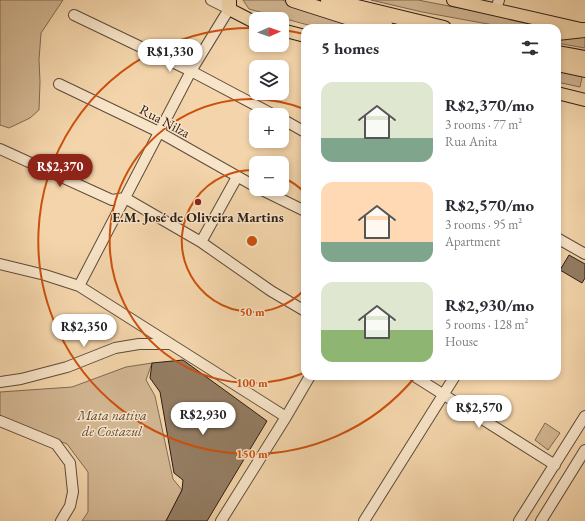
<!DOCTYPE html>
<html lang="en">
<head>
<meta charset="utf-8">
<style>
  :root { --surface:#fff; --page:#f2f2f3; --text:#2b2b33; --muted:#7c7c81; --accent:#8f2418 }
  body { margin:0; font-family:"EB Garamond",serif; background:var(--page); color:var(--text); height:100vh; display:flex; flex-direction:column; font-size:15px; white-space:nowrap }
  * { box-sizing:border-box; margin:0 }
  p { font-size:13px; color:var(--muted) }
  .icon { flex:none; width:22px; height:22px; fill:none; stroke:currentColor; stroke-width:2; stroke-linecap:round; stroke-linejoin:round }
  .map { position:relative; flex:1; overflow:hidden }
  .panel { position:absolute; left:301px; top:24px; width:260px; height:356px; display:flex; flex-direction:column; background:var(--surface); border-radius:12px; box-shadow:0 2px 6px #0003 }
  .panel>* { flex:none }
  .needle { width:26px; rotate:88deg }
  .fabs { position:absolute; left:249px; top:12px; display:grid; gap:8px }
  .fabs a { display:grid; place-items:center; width:40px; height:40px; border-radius:8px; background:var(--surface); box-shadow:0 2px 6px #0003; font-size:20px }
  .price { position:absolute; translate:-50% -34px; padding:0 9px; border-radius:14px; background:#fff; color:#222; font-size:13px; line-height:26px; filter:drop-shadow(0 1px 2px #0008) }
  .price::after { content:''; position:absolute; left:50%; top:24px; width:12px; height:9px; margin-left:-6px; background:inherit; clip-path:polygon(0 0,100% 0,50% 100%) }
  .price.current { background:var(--accent); color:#fff }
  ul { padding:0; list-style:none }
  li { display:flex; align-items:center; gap:12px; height:100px; padding:0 20px }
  li span { display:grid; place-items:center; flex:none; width:112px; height:80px; border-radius:12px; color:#555 }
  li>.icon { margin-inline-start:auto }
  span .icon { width:48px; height:48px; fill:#fffc; stroke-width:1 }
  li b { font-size:17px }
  h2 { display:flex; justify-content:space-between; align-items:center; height:48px; padding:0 20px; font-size:17px }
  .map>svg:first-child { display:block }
</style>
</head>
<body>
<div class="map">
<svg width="585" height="521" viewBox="0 0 585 521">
  <rect width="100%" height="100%" fill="#f4d5ab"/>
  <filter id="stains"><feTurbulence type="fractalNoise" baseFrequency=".005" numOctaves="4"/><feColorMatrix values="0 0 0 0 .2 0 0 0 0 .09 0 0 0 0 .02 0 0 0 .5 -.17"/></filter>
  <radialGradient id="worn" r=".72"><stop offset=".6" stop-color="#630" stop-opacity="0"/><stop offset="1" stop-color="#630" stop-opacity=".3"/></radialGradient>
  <path fill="#d2b692" stroke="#7e6a54" d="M0,0H63L41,33L39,60L40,82L39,110L30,118L9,128L0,125Z
    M243,0H282L314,11L372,28H319L249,9Z
    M371,0H418L531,22L546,28H510L422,12Z
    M585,36V48L557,43V37Z
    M557,67L583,73L580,87L557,82Z
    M152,363L146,380L155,396L173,479L182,490L166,521H82L88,512V472L67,444L0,417V392L72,387L126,367Z
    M545,423L560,433L548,450L535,440Z"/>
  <path fill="#947d63" stroke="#2b1d15" d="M569,255L585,264V278L582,283L560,270Z
    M183,360L267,421L207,521H166L182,490L183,480L174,473L160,392L150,378L152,363Z"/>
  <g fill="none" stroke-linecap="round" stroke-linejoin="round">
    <g stroke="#5d4b3a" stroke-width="12">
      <path id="minor" d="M496,9L499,0
        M74,15L191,71L274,115
        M59,84L159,132L256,187
        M282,119L305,132
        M0,149L112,200L125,198L201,242L271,291L305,311
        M260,189L305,211
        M557,238L585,254
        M201,242L237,177
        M0,264L45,275L79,286L286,417
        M79,286L191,71L229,9L211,0
        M414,376L555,465
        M0,382L21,379L67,367L115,348L139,344H169
        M0,421L56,444L70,463L73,492L70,506L61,521
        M221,521L286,417L310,376
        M364,521L455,376
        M519,521L585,416
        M541,521L585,450"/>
    </g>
    <g stroke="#2b1d15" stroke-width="14">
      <path id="major" d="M453,0L581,29
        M229,9L256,23
        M282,30L305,36
        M557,93L585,100"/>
    </g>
    <g stroke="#2b1d15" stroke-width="16">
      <path id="highway" d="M229,0V9
        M293,0L365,23L387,28
        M328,0L444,28
        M557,33L585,30
        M557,53L585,58
        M557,64L585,70"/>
    </g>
    <use href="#minor" stroke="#f8e4c8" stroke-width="10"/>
    <use href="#major" stroke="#f4d5ab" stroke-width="12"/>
    <use href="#highway" stroke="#f4d5ab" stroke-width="14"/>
  </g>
  <g fill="none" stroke="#cc500d" stroke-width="2">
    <path d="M305 289A71 71 0 1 1 256 170M282 177A71 71 0 0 1 305 193"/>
    <path d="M304 373A142 142 0 1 1 304 109"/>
    <path d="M416 376A213 213 0 1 1 256 28M283 30A213 213 0 0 1 304 34"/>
  </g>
  <circle fill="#8f2418" stroke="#f8e4c8" stroke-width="1.5" cx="198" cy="202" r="4"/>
  <g text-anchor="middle" stroke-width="3" stroke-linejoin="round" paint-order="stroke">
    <g font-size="14" fill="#2b1d15" stroke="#f8e4c8">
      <text transform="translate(165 121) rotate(28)" y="5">Rua Nilza</text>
    </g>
    <g font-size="14" font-weight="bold" fill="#2b1d15" stroke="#f8e4c8">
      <text x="198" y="222">E.M. José de Oliveira Martins</text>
    </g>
    <g font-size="14" font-style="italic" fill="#5d4b3a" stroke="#f8e4c8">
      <text x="112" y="420">Mata nativa<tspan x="112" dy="16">de Costazul</tspan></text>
    </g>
  </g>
  <circle cx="252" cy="241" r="6" fill="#cc500d" stroke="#f8e4c8" stroke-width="2"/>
  <g font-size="12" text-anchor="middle" font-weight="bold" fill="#cc500d" stroke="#f8e4c8" stroke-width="3" stroke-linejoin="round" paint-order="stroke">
    <text x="252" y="316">50 m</text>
    <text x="252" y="387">100 m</text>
    <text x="252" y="458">150 m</text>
  </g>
  <rect width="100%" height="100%" filter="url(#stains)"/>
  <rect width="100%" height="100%" fill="url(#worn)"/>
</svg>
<div class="fabs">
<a><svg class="needle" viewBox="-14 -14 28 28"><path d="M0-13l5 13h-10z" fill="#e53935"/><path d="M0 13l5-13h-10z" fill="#7c7c81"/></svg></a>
<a><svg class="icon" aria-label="layers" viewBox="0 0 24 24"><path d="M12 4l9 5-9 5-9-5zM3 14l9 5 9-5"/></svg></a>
<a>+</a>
<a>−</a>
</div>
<b class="price" style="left:170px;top:73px">R$1,330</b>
<b class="price current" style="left:60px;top:188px">R$2,370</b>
<b class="price" style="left:84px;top:348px">R$2,350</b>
<b class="price" style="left:479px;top:429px">R$2,570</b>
<b class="price" style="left:203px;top:436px">R$2,930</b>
<section class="panel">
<h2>5 homes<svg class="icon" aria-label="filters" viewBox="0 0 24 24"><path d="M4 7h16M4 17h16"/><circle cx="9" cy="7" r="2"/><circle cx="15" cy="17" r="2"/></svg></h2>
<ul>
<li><span style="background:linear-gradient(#dfe7d0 70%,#7fa58c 0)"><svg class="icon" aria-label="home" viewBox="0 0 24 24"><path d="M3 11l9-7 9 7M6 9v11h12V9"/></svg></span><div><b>R$2,370/mo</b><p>3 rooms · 77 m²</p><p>Rua Anita</p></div></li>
<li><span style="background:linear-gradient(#ffd9b3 75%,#7fa58c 0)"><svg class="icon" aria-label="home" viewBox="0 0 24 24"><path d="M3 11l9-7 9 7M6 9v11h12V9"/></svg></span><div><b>R$2,570/mo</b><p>3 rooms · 95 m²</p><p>Apartment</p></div></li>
<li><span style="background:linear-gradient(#dfe7d0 60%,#8fb573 0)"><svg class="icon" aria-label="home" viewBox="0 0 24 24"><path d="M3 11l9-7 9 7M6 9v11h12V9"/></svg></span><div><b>R$2,930/mo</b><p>5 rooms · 128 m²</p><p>House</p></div></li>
</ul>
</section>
</div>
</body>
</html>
